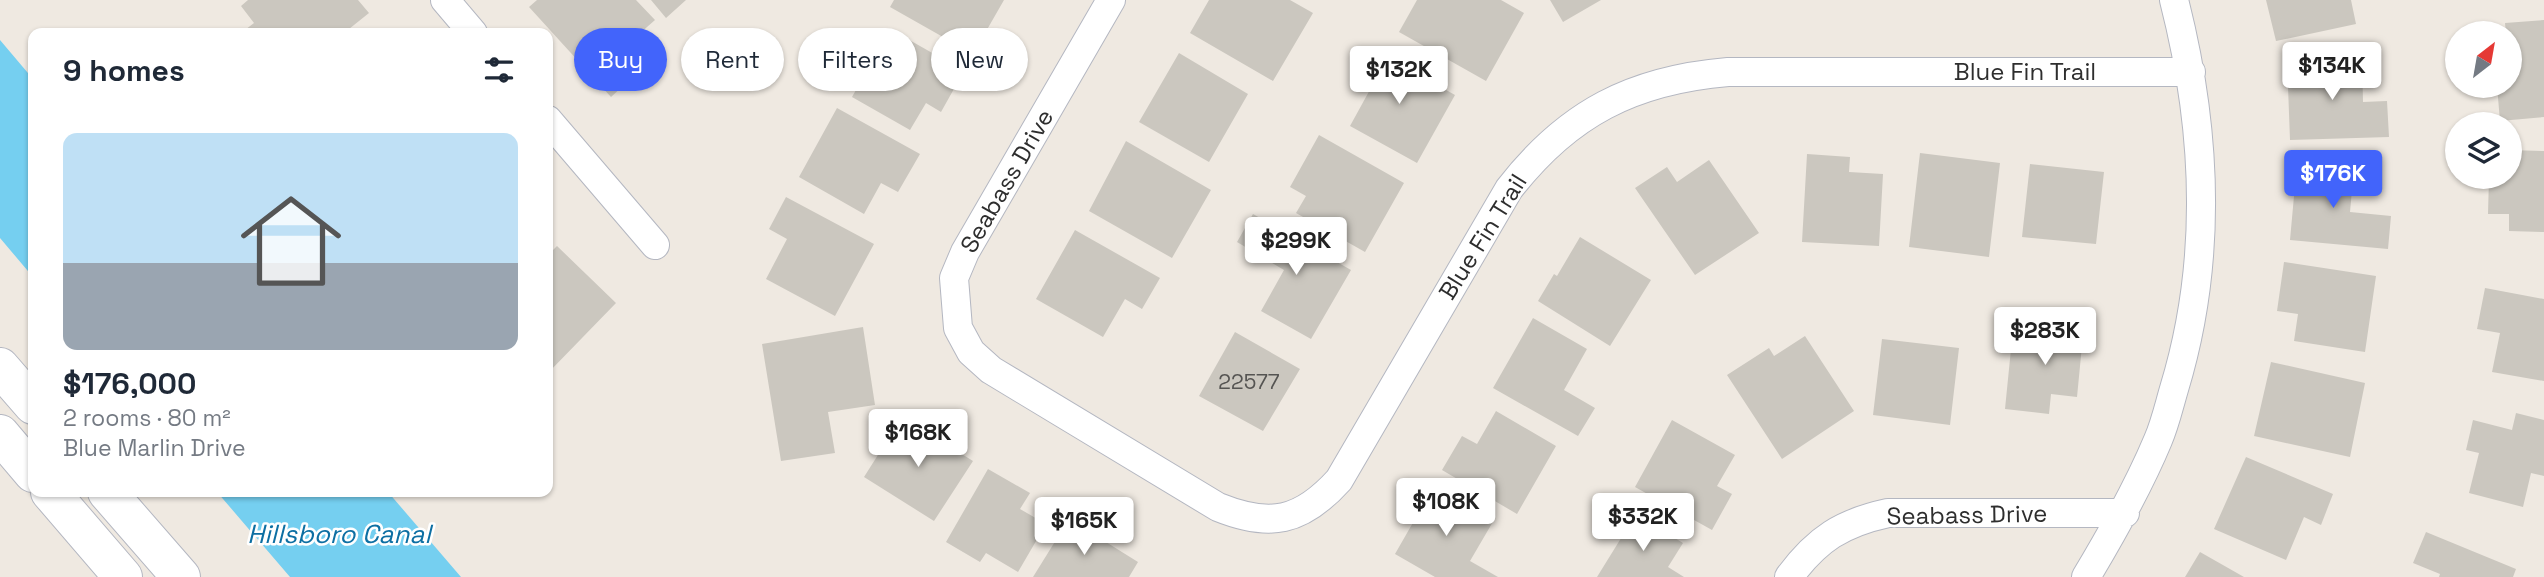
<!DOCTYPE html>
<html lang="en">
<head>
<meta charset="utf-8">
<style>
  :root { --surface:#fff; --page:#f6f6f7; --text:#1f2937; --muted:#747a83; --line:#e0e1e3; --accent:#4264fb }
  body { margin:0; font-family:"Space Grotesk",sans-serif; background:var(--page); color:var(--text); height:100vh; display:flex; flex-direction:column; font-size:26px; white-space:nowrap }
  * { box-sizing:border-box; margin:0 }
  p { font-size:23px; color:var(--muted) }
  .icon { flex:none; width:38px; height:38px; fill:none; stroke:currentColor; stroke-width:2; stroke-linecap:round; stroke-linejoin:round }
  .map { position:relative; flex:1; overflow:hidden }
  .details { position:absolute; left:28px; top:28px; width:525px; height:469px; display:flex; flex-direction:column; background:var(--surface); border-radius:14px; box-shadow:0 2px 5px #0004 }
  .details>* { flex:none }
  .guide { position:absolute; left:574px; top:28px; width:665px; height:63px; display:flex; gap:14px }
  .needle { width:46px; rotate:31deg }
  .controls { position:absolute; left:2445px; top:21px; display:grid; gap:14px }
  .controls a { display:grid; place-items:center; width:77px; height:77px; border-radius:50%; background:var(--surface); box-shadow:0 2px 5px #0004; font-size:35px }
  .price { position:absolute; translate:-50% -60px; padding:0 16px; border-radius:7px; background:#fff; color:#222; font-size:23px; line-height:46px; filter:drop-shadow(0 2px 4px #0008) }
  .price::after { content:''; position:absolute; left:50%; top:42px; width:21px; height:16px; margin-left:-10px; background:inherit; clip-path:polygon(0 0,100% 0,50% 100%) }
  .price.on { background:var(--accent); color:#fff }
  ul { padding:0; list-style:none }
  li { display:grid; align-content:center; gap:14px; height:371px; padding:0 35px }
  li+li { border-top:2px solid var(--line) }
  li span { display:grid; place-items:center; height:217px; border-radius:14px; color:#555 }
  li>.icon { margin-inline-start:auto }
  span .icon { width:126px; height:126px; fill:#fffc; stroke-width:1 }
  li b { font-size:30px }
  h2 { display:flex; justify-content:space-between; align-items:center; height:84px; padding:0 35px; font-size:30px }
  .tag { padding:0 24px; border-radius:32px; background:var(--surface); box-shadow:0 2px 5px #0004; font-size:24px; line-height:63px }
  .tag.on { background:var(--accent); color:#fff }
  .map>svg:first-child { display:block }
</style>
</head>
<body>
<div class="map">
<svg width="2544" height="577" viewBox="0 0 2544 577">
  <rect width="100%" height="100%" fill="#efe9e1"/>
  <path fill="#75cff0" d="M0,40L33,79V277L0,238Z
    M217,492H388L461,577H290Z"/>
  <path fill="#cbc7bf" d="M248,0H358L369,13L344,33H241L254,23L241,6Z
    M537,0H636L655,20L630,42L649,62L611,97L529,7Z
    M651,0H686L666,18Z
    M894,0H1004L973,54L890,7Z
    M1209,0H1290L1313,13L1273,81L1190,33Z
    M1417,0H1501L1524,13L1486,81L1399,32Z
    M1550,0H1601L1563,22Z
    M2266,0H2351L2356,24L2276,41Z
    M2544,20V117L2500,121L2497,86H2510V33H2506L2505,23Z
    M890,29L964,71L941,112L926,103L910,130L852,97Z
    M1371,48L1455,95L1417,163L1350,126L1372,86L1355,76Z
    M1179,53L1248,94L1209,162L1139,122Z
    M2362,58L2363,102L2387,101L2389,137L2290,140L2287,60Z
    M837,108L920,154L898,192L881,183L864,214L799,177Z
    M1319,135L1404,183L1365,252L1296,213L1306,196L1290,187Z
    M1126,141L1211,190L1172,258L1089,211Z
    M2510,150L2544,151V232L2509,231V214H2488L2489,177H2510Z
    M1920,153L2000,163L1989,257L1909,247Z
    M1807,154L1850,157L1849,172L1883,174L1879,246L1802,242Z
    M1709,160L1759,233L1695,275L1635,188L1667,167L1677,182Z
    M2297,163L2354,168L2350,212L2391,216L2388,249L2290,240Z
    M2030,164L2104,172L2096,244L2022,237Z
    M786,197L874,244L835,316L766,279L787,239L769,229Z
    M1253,214L1351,270L1311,339L1261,311L1284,270L1237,242Z
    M1075,230L1160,278L1142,309L1125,299L1103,337L1036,299Z
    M1580,237L1651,280L1610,346L1538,301L1554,274L1557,276Z
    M557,246L616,303L548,373V255Z
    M2284,262L2376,276L2365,352L2294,341L2298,314L2277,311Z
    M2485,288L2544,299V381L2492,372L2500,333L2477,329Z
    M1533,318L1587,349L1564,390L1595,408L1578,436L1493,388Z
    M2038,320L2084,325L2077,397L2051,394L2049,414L2005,409L2012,339L2036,341Z
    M863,327L875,405L828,412L835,453L781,461L762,344Z
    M1235,332L1300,369L1263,431L1199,396Z
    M1805,336L1854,411L1782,459L1727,375L1769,348L1774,356Z
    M1882,339L1959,348L1950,425L1873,415Z
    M2271,362L2365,383L2350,457L2254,436Z
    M1496,411L1556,446L1517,514L1442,470L1462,436L1477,444Z
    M2516,413L2544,420V476L2531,473L2523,507L2469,493L2479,453L2466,450L2473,420L2512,430Z
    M902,417L973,461L934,521L864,477Z
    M1672,420L1735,455L1717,486L1732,494L1712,530L1635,487Z
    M2246,457L2333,494L2321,525L2304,517L2286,560L2214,529Z
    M988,469L1030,493L1020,509L1046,524L1018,572L986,553L980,562L946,542Z
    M1434,486L1494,520L1470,561L1498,577H1435L1395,554Z
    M1636,514L1683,543L1668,567L1684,577H1597Z
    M1069,519L1138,562L1129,577H1033Z
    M2426,532L2516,569L2513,577H2439L2440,574L2413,563Z
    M2200,552L2244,577H2185Z"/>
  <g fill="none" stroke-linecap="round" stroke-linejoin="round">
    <g stroke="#b4b7c1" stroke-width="30">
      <path id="minor" d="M445,0L473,33
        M1111,0L965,252L954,278L958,328L971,352L991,370L1218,507C1270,528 1301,522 1339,480L1509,189C1568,113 1633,80 1728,72H2191
        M548,120L655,245
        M1789,577C1817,539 1842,523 1888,513H2125
        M2086,577C2113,532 2138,488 2158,440C2165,424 2169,406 2174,389C2213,261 2207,129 2174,0"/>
    </g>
    <g stroke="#b4b7c1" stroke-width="40">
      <path id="secondary" d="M0,367L33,405
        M0,434L33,473
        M50,492L123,577
        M107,492L181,577"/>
    </g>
    <use href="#minor" stroke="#fff" stroke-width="28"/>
    <use href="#secondary" stroke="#fff" stroke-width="38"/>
  </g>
  <g text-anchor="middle" stroke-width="5" stroke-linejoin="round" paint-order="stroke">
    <g font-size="21" fill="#555452">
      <text x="1249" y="389">22577</text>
    </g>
    <g font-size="24" fill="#2e2e2e" stroke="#fff">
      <text x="2025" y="80">Blue Fin Trail</text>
      <text transform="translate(1007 181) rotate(-60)" y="8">Seabass Drive</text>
      <text transform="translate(1483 237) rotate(-58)" y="8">Blue Fin Trail</text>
      <text transform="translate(1967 515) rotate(-1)" y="8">Seabass Drive</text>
    </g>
    <g font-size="26" font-style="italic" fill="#0d6fa3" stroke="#fff">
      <text x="339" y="543">Hillsboro Canal</text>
    </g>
  </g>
</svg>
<div class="controls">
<a><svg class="needle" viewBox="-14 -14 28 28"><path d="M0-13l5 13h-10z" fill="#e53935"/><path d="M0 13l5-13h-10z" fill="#747a83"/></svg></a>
<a><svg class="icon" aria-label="layers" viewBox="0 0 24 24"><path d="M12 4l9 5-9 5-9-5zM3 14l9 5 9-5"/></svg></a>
</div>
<b class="price" style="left:2332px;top:102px">$134K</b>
<b class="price" style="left:1399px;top:106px">$132K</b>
<b class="price on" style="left:2333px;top:210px">$176K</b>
<b class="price" style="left:1296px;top:277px">$299K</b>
<b class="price" style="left:2045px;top:367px">$283K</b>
<b class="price" style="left:918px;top:469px">$168K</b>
<b class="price" style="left:1446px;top:538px">$108K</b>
<b class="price" style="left:1643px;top:553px">$332K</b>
<b class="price" style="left:1084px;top:557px">$165K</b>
<div class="guide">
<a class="tag on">Buy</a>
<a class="tag">Rent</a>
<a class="tag">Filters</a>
<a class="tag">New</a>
</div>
<section class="details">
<h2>9 homes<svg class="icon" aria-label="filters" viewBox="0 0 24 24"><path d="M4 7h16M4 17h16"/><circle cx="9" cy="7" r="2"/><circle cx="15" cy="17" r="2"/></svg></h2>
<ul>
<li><span style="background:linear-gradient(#bfe0f5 60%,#9aa5b1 0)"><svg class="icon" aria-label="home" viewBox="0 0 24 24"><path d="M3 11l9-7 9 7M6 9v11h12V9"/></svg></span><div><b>$176,000</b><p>2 rooms · 80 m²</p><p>Blue Marlin Drive</p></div></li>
</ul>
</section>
</div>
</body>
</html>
